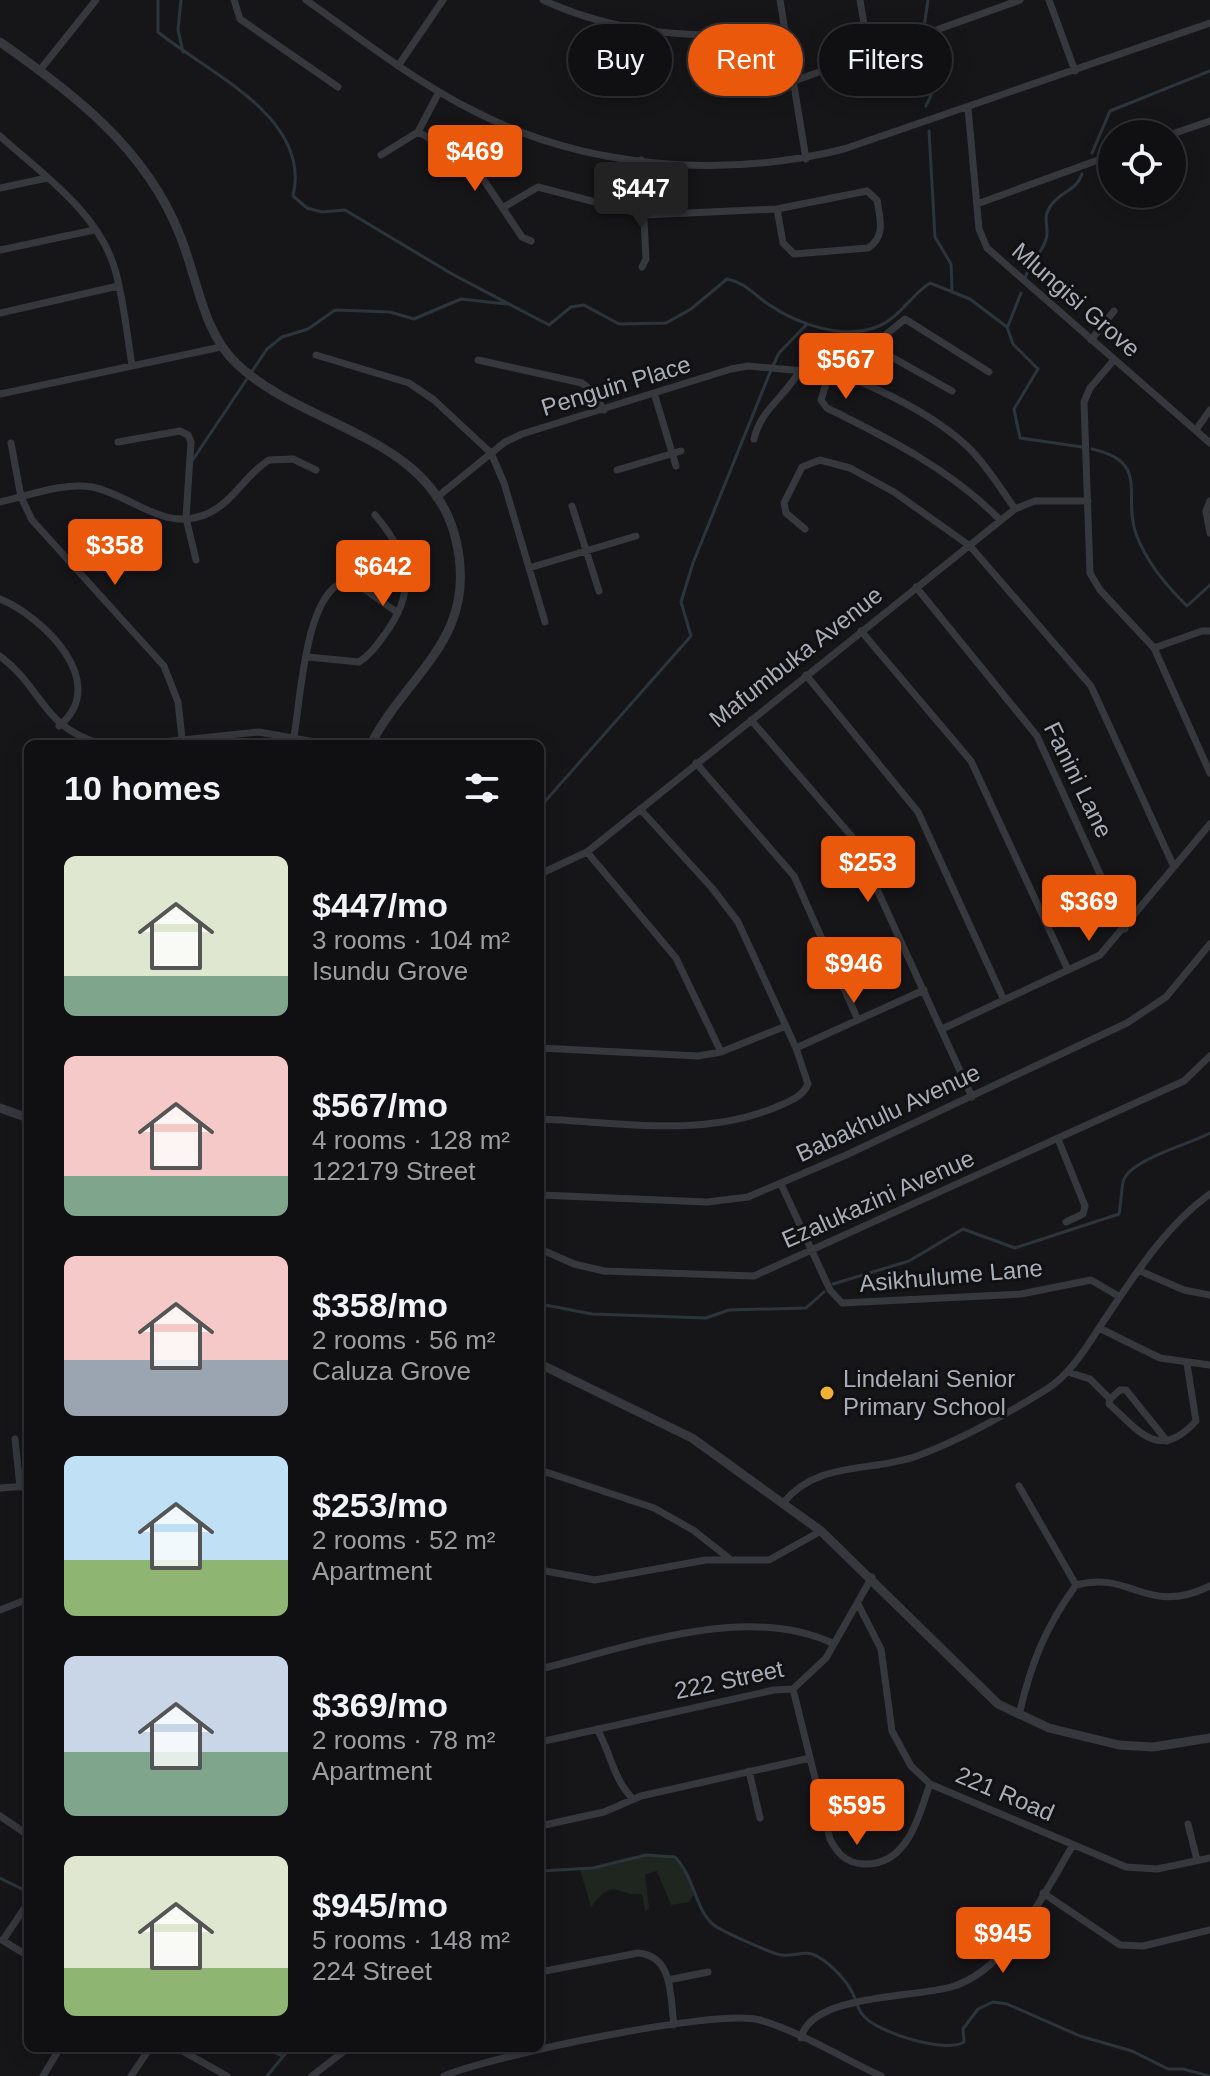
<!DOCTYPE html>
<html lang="en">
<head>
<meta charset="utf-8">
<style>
  :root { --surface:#101012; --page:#19191b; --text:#f1f3f6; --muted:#9c9d9f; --line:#303032; --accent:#ea580c }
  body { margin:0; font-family:Arial,sans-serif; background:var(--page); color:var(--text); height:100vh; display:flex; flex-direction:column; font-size:30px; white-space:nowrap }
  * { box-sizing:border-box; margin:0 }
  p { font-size:26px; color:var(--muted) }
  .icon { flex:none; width:44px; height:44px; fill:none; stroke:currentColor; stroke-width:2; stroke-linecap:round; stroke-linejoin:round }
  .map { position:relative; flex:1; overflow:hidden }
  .details { position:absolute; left:24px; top:740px; width:520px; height:1312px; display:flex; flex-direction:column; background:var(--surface); border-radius:12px; box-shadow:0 4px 20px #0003,0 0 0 2px var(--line) }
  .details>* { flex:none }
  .guide { position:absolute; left:568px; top:24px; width:522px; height:72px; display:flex; gap:16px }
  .buttons { position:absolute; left:1098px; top:120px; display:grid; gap:16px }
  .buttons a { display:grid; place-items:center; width:88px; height:88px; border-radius:50%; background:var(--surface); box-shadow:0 4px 20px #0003,0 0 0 2px var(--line); font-size:40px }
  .price { position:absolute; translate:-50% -68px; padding:0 18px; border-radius:8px; background:var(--accent); color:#fff; font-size:26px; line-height:52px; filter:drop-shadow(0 2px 4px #0008) }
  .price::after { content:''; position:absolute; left:50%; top:48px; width:24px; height:18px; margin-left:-12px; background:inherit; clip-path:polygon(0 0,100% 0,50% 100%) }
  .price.current { background:#222; color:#fff }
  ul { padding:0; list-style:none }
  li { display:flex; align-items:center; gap:24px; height:200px; padding:0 40px }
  li span { display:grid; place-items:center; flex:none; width:224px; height:160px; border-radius:12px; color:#555 }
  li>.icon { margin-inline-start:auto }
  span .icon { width:96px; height:96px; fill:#fffc; stroke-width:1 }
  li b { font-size:34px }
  h2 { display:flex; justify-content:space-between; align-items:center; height:96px; padding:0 40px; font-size:34px }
  .chip { padding:0 28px; border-radius:36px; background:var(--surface); box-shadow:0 4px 20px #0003,0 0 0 2px var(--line); font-size:28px; line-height:72px }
  .chip.current { background:var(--accent); color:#fff }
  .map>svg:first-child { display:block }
</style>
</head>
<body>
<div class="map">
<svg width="1210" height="2076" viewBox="0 0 1210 2076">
  <rect width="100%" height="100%" fill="#161618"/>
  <path fill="#1e261f" d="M654,1855C685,1858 683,1866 694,1894L689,1902L671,1905L657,1871L645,1874L649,1908L645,1911L642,1894C617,1897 614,1875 591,1907L580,1869Z"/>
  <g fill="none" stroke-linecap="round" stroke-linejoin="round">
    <path stroke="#2c353c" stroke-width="3" d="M158,0V32C208,73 312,117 293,196L307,208L322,212L345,210L452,274L549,325L571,307L584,305L619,324L666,323L691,309L727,279C746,283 752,293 768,304C797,324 844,341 879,326C900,317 911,295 930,283L970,299L1007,327L1013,344L1038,369L1014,409L1020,438L1082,447
      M181,0L178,30L183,52
      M924,27L928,0
      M926,106C939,81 938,69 928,44
      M929,131L935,237L951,264L952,289
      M1092,153L1110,111L1210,71
      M1025,278C1029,263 1047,248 1047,233C1047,220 1043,216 1052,204C1062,191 1077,190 1082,174
      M1008,326L1021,293
      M1092,449C1151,462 1122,495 1136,534C1147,563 1165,584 1187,606L1210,585
      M192,461L267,349L282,337L308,329L335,310L390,312L414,319L461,299L506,304
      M540,807L691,636L681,602L693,563L771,370L779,353L807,324
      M833,1284L909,1261L963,1229L1015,1248L1119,1214C1121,1204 1121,1193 1123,1182C1128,1160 1188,1145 1210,1133
      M540,1304L592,1314L706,1318L729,1310L806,1308L824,1292
      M540,1871L593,1868L646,1855L675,1857C694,1876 696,1912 714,1925C723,1932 771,1953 781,1955C791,1957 803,1951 812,1954C826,1959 845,1978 852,1992C856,1999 857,2008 862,2014C874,2032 946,2054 964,2042L963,2029L978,2009L993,2002L1007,2004L1080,2036L1132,2051L1168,2069H1183L1209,2076
      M0,1878L26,1891
      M264,2048L282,2056
      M267,2076L290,2048"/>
    <path stroke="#37383d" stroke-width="7" d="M234,0L240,19L338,87
      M306,0C361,39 414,81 474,111C586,169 723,179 844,149L1210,23
      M543,0C621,36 702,39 785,32
      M780,0L806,159
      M860,0L869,54
      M1049,0L1075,71
      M398,66L443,0
      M40,70L96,0
      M794,81L1020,0
      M968,108L979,229L987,248L1210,443
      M418,132L471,161L522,237L531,241
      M1172,134L1210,121
      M0,136C42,174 101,214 116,273C124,303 127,335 132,365
      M381,155L418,132L439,92
      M641,160L646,259L642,267
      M0,188L47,178
      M977,204L1112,155
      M504,207L538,187L645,215L777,209L867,191L877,200C880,218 886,237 868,248L794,254L783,243L777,209
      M0,250L94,230
      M0,313L118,286
      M1091,340L1114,311
      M872,346L952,391
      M316,355L409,383L434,400L491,453L504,483L545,622
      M478,360L582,383L593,392L604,410
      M1114,360L1090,388L1084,402L1090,573L1100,590L1154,648L1210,773
      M828,368C876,388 932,412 970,449C987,466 1001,489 1015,509
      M989,372L905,319L872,346L851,351L833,361L821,400L827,408C888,438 953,471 1000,520
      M0,394L221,347
      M655,396L676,466
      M1196,430L1210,410
      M754,439C760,410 786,396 800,370
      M118,442L180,431L188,435L191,442L186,518L196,560
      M11,443L21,497L32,520L164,666L178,702L182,738
      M617,470L681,451
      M436,498L505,442L522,434L731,369L748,366L826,373
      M1210,501L1206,511L1210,533
      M0,502C27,496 64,482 92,487C133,495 164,534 209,513C234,501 246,474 269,460L293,459L316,470
      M572,506L599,591
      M805,529L786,513L784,503L802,467L820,460L850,468L894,492L970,546L1091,686L1174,867
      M529,568L636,536
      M916,587L1037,736L1125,929
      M0,599C42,616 112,683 59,726
      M861,631L971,761L1068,970
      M1154,648L1202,631H1210
      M0,656C44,689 40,726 101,744
      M308,657L359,662C370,655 377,645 385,634C418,589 410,556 375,515
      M806,675L918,812L1004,1000
      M751,720L854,839L972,1097
      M294,736C301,699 305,583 351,580L398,613
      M143,744L259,732L326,744
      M696,763L794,876L858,1020
      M587,852L676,958L721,1052
      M540,874L587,852L1015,509L1035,501H1088
      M942,1029L1100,955L1210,824
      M540,1048L698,1056L721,1052L786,1026
      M796,1048L924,990
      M540,1119C617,1122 700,1138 774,1108C787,1102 802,1098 808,1084L796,1048L738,922L712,888L640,809
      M1058,1139L1085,1206L1083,1214L1066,1222
      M781,1184L830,1290L842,1303L1021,1294L1091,1280L1120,1297
      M540,1195L707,1202L748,1197L844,1156L1127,1023L1166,997L1210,944
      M540,1249L574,1264L604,1271L754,1276L1184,1081L1210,1056
      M1140,1271L1184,1290L1210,1295
      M1099,1328L1160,1358L1210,1365
      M1068,1372L1090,1379L1110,1399L1109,1404C1139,1431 1159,1462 1196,1421L1187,1364
      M1110,1399L1120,1390H1126L1167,1441
      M15,1439L20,1487
      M540,1470L654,1508L693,1530L730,1559
      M1019,1486L1076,1585
      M0,1488L28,1486
      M783,1503C818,1460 869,1473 917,1456C961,1440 1007,1414 1047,1389C1073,1372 1088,1344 1105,1319C1134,1276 1167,1224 1210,1194
      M540,1570L595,1580L706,1560H769L821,1531
      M858,1604L881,1649L892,1731L911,1766L930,1784L1126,1867L1157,1869L1210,1858
      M0,1610L28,1599
      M540,1669C629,1647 747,1602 834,1644
      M793,1689L830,1839C837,1853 846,1863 863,1864C908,1866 918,1817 930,1784
      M1019,1715C1031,1663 1045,1628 1076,1585C1132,1570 1146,1617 1210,1586
      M597,1729C611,1753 613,1779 633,1799
      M540,1742L774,1690L793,1689L826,1658L872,1577
      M749,1771L760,1818
      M0,1816L28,1835
      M1188,1824L1197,1860
      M540,1826L604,1812L641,1796L810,1758
      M1043,1893L1120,1945L1143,1946L1210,1930
      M2,1940L28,1956
      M3,1940L28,1903
      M540,1972L638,1953C674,1956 670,1997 674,2025
      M668,1980L708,1972
      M801,2038C811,1994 913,1998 951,1987C1008,1971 1044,1893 1073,1845
      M177,2048L227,2076
      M43,2076L60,2048
      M131,2076L150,2048
      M312,2076L348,2048
      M444,2076C491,2056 716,2008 760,2020C801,2032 842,2058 881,2076"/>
    <path stroke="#37383d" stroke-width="9" d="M0,42C73,93 145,148 179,233C197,275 202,332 237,364C305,429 431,434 456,540C479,638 409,671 371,744
      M0,1108L28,1118
      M540,1364L692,1438L821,1531L998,1704L1049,1728L1119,1745L1153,1747L1210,1738"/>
  </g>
  <circle fill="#f2b134" stroke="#111113" stroke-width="3" cx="827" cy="1393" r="8"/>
  <g text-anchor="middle" stroke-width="6" stroke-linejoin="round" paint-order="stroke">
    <g font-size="24" fill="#a8adb8" stroke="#111113">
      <text transform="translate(1076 300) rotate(41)" y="8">Mlungisi Grove</text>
      <text transform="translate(616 386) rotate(-17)" y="8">Penguin Place</text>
      <text transform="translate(796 657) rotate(-38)" y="8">Mafumbuka Avenue</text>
      <text transform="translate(1078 780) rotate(64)" y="8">Fanini Lane</text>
      <text transform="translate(888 1113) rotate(-25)" y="8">Babakhulu Avenue</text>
      <text transform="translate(878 1199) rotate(-24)" y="8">Ezalukazini Avenue</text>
      <text transform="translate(951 1276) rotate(-5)" y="8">Asikhulume Lane</text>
      <text transform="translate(729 1680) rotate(-12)" y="8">222 Street</text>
      <text transform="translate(1005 1794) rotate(23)" y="8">221 Road</text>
    </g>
    <g font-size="24" fill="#a8adb8" stroke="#111113" text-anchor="start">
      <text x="843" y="1387">Lindelani Senior<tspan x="843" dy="28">Primary School</tspan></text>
    </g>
  </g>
</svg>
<div class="buttons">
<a><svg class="icon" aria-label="locate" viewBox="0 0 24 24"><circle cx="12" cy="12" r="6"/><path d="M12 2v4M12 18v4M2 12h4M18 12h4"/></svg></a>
</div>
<b class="price" style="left:475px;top:193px">$469</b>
<b class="price current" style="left:641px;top:230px">$447</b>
<b class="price" style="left:846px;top:401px">$567</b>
<b class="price" style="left:115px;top:587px">$358</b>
<b class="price" style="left:383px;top:608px">$642</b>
<b class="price" style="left:868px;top:904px">$253</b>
<b class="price" style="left:1089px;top:943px">$369</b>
<b class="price" style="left:854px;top:1005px">$946</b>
<b class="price" style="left:857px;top:1847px">$595</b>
<b class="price" style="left:1003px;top:1975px">$945</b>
<div class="guide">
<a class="chip">Buy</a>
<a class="chip current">Rent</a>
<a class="chip">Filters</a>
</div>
<section class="details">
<h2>10 homes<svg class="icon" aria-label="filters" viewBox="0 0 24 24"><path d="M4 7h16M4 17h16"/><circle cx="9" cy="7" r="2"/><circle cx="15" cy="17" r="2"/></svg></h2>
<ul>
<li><span style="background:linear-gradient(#dfe7d0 75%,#7fa58c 0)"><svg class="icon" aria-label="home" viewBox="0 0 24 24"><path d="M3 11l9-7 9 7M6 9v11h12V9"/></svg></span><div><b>$447/mo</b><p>3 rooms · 104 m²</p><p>Isundu Grove</p></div></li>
<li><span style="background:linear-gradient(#f6c9c9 75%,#7fa58c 0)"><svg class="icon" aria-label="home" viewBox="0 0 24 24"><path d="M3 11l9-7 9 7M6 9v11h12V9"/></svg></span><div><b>$567/mo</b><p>4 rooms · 128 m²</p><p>122179 Street</p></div></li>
<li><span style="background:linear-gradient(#f6c9c9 65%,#9aa5b1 0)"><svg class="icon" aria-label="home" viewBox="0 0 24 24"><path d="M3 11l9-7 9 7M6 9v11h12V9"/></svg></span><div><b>$358/mo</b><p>2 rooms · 56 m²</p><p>Caluza Grove</p></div></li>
<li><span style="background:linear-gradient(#bfe0f5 65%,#8fb573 0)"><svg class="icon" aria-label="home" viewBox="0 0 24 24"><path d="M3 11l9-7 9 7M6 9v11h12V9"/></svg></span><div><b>$253/mo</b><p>2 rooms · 52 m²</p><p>Apartment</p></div></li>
<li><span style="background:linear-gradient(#c9d6e8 60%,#7fa58c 0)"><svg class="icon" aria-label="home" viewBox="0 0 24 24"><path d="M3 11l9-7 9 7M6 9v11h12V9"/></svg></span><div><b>$369/mo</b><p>2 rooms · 78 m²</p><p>Apartment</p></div></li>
<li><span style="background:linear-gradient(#dfe7d0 70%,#8fb573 0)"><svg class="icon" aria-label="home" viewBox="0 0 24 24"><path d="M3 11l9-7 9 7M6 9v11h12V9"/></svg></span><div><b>$945/mo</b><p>5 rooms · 148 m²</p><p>224 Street</p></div></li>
</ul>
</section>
</div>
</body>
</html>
